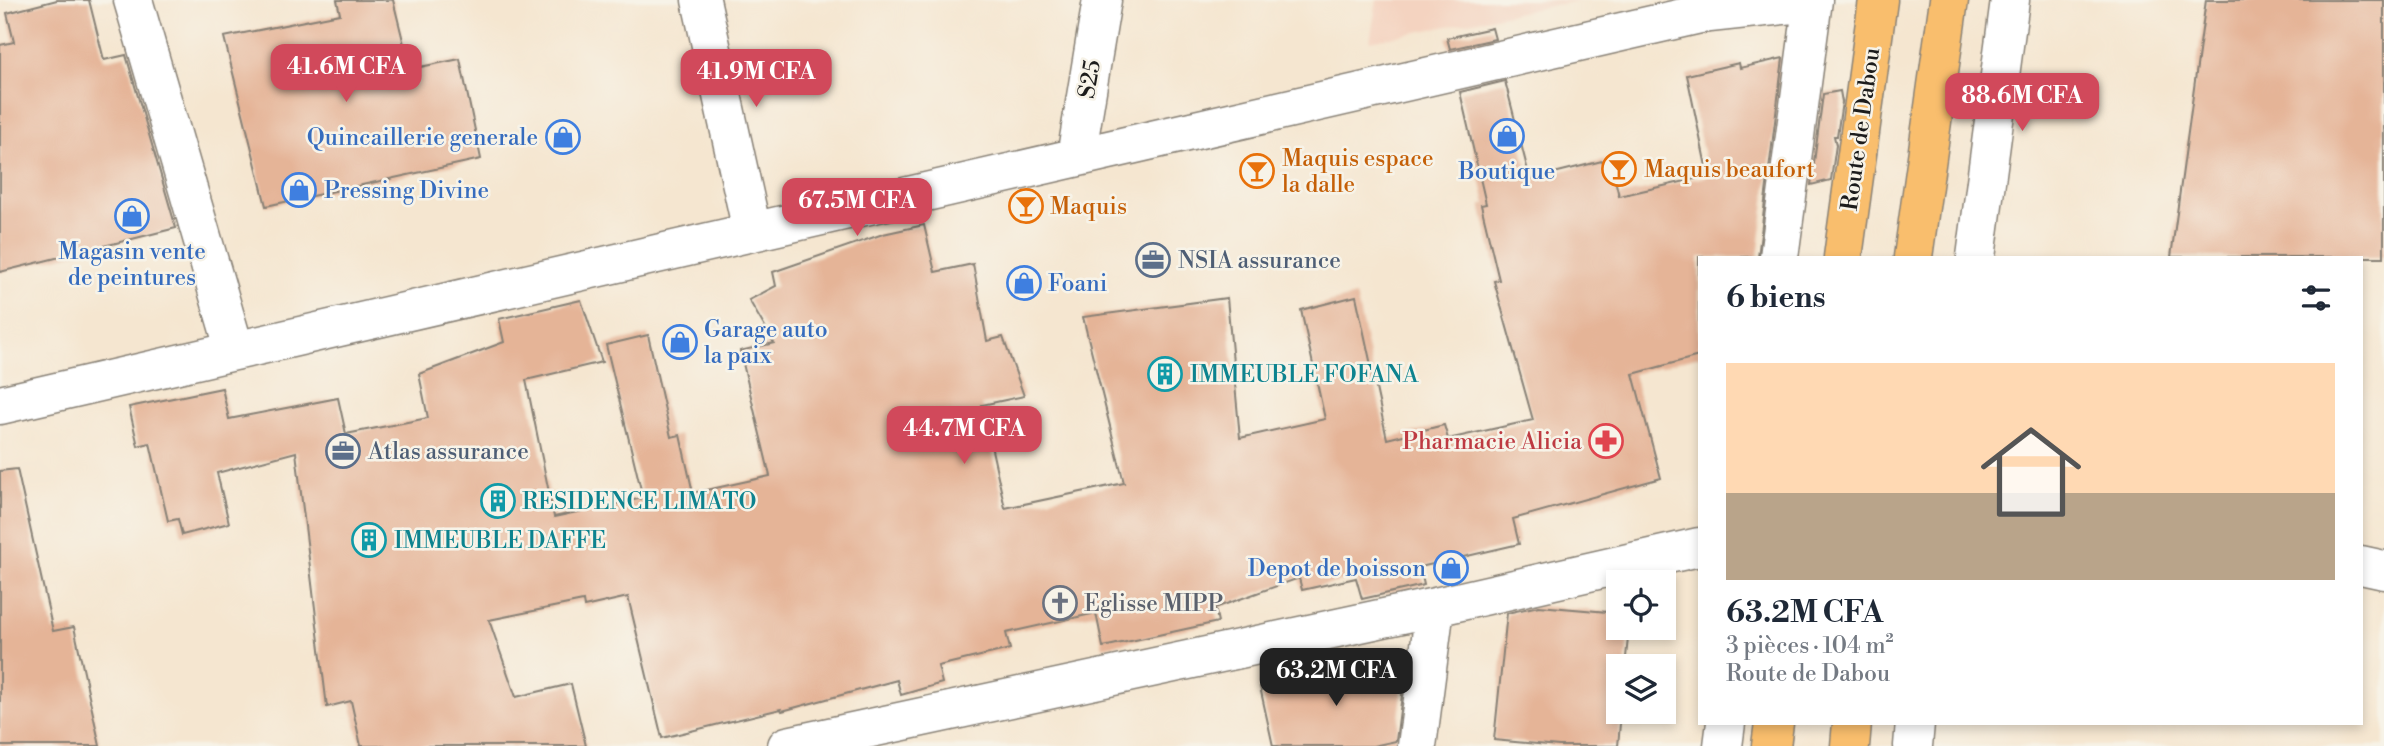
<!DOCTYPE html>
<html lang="fr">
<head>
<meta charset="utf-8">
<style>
  :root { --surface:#fff; --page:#f2f2f3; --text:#1f2937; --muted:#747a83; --line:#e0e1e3; --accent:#d1495b }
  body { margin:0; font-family:"Libre Bodoni",serif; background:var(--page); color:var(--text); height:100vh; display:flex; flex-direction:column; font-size:26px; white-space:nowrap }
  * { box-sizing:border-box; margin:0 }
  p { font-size:23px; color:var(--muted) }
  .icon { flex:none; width:38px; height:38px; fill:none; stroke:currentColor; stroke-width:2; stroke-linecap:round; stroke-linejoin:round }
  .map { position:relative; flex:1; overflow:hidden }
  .details { position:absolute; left:1698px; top:256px; width:665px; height:469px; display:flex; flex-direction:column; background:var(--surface); border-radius:0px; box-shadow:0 4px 10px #0003 }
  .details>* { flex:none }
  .fabs { position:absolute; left:1606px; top:570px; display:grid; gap:14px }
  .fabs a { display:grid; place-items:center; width:70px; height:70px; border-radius:0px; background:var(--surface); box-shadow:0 4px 10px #0003; font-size:35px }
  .price { position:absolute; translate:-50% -60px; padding:0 16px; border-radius:14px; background:var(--accent); color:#fff; font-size:23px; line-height:46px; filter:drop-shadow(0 2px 4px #0008) }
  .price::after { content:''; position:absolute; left:50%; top:42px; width:21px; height:16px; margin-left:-10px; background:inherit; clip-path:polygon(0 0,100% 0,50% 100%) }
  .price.current { background:#222; color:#fff }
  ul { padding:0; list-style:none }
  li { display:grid; align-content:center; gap:14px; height:371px; padding:0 28px }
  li+li { border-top:2px solid var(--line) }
  li span { display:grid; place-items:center; height:217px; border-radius:0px; color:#555 }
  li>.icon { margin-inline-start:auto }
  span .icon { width:126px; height:126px; fill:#fffc; stroke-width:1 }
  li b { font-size:30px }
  h2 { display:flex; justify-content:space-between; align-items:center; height:84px; padding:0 28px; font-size:30px }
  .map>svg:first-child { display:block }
</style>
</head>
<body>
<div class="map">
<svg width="2384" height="746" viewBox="0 0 2384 746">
  <rect width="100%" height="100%" fill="#f7f3e8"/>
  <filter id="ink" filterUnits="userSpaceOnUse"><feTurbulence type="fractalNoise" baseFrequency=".0143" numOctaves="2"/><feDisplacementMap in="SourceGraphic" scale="14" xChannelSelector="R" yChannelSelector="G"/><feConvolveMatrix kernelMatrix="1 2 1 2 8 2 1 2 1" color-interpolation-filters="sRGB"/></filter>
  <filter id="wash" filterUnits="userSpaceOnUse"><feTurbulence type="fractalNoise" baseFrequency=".00686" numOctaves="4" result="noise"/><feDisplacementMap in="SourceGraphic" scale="28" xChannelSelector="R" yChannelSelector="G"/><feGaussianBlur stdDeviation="1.57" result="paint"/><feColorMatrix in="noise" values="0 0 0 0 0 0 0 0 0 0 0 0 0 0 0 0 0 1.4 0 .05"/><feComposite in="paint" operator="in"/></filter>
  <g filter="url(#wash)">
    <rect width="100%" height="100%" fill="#f5e6d0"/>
    <path fill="#f4d3c0" d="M1377,0H1582L1370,41Z"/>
    <g id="blocks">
      <path fill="#e5b497" d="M57,0H89L104,60L126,55L176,228L0,272V45L14,42L7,13Z
        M337,0H393L410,69L460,59L481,159L266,206L224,37L340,14Z
        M2206,0H2384V257H2171Z
        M1492,28L1495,39L1450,49L1447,38Z
        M1783,58L1758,257H1699V356L1633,374L1661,478L1513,519L1519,544L1420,567L1424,585L1362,599L1356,578L1302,590L1299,578L1215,608L1218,622L1103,647L1096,613L1006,633L1010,649L938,666L942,683L901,695L897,680L782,711L781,709L662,738L628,597L584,607L583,601L489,620L516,697L571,684L586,746H361L351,701L327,707L296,452L217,473L229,523L182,535L178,519L168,521L150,443L138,446L129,407L222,388L229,419L338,398L346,434L428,418L419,374L504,342L499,319L581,300L602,362L526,380L554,517L643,498L606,345L648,335L671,437L680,435L693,493L770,476L740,351L774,343L749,300L776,286L773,272L883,234L924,225L935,272L973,264L987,341L1003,337L1024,396L982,405L1005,508L1124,483L1083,317L1227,298L1240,438L1325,419L1301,310L1356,296L1387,439L1444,425L1448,439L1533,420L1494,281L1499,280L1481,205L1486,204L1460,92L1505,81L1530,179L1610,159L1619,196L1708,176L1687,75L1739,63L1740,68Z
        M1840,91L1842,102L1837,136H1834L1836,145L1831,180L1811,185L1823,94Z
        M17,469L53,631L74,627L100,746H0V471Z
        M1539,606L1619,613V628H1629L1625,667H1619L1621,712L1618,746H1559L1494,740L1507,613Z
        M1393,658L1402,695L1396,741L1373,746H1273L1260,687Z"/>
    </g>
  </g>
  <g filter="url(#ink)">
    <use href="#blocks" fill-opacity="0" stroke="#888176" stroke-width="2"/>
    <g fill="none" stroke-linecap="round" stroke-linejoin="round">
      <g stroke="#888176" stroke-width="41">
        <path id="minor" d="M133,0L235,351
          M701,0L752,231
          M1076,157L1102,0
          M1779,257L1813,0
          M1976,257L2010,0
          M0,405L1700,14L1812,2
          M2361,565L2384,570
          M787,746L1435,607L1699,547
          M1417,746L1435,607
          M1723,746L1726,723
          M1913,746L1915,723"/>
      </g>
      <g stroke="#888176" stroke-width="41">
        <path id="major" d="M1843,257L1878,0
          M1913,257L1949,0
          M1771,746L1774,723
          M1850,746L1852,723"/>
      </g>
      <use href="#minor" stroke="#fff" stroke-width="38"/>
      <use href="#major" stroke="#f9be6d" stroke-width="38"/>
    </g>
  </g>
  <defs>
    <g id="shop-ring" transform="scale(1.75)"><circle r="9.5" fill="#f7f3e8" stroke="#3f7fe0" stroke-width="1.5"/><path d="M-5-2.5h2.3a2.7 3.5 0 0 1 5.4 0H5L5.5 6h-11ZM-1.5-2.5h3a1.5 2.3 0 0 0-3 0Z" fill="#3f7fe0"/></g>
    <g id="bar-ring" transform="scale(1.75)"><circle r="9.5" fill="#f7f3e8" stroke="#e8710a" stroke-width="1.5"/><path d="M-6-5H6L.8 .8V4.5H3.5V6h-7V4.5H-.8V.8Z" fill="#e8710a"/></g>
    <g id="office-ring" transform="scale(1.75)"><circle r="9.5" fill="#f7f3e8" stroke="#5c6f8a" stroke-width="1.5"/><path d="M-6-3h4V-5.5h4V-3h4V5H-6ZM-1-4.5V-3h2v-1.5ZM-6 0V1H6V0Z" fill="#5c6f8a"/></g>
    <g id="building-ring" transform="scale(1.75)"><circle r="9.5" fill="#f7f3e8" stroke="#0f9aa8" stroke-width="1.5"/><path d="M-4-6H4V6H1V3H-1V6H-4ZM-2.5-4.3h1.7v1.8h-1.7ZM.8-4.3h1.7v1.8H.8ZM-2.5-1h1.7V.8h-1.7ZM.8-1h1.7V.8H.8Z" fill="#0f9aa8"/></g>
    <g id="pharmacy-ring" transform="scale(1.75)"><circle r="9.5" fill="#f7f3e8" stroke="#e0444e" stroke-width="1.5"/><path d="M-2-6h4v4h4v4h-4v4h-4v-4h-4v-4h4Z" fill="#e0444e"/></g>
    <g id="church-ring" transform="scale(1.75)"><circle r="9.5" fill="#f7f3e8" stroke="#6b7280" stroke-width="1.5"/><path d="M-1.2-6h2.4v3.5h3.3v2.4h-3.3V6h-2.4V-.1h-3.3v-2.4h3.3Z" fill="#6b7280"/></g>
  </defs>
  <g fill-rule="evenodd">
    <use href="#shop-ring" x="1507" y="136"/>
    <use href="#shop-ring" x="563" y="137"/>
    <use href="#bar-ring" x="1619" y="169"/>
    <use href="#bar-ring" x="1257" y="171"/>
    <use href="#shop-ring" x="299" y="190"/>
    <use href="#bar-ring" x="1026" y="206"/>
    <use href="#shop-ring" x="132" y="216"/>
    <use href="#office-ring" x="1153" y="260"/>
    <use href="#shop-ring" x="1024" y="283"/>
    <use href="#shop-ring" x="680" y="342"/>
    <use href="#building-ring" x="1165" y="374"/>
    <use href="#pharmacy-ring" x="1606" y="441"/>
    <use href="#office-ring" x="343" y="451"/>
    <use href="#building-ring" x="498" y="501"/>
    <use href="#building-ring" x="369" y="540"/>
    <use href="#shop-ring" x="1451" y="568"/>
    <use href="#church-ring" x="1060" y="603"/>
  </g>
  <g text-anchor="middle" stroke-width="5" stroke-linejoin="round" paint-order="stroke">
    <g font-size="23" fill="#1c1c1c" stroke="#f7f3e8">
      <text transform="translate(1089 79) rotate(-80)" y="8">S25</text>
      <text transform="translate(1860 129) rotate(-82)" y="8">Route de Dabou</text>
    </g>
    <g font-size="23" fill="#366cbe" stroke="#f7f3e8" text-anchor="start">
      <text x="538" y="145" text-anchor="end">Quincaillerie generale</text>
      <text x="1507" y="179" text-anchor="middle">Boutique</text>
      <text x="324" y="198">Pressing Divine</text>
      <text x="132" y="259" text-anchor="middle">Magasin vente<tspan x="132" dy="26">de peintures</tspan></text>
      <text x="1048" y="291">Foani</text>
      <text x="704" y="337">Garage auto<tspan x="704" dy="26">la paix</tspan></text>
      <text x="1426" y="576" text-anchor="end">Depot de boisson</text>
    </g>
    <g font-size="23" fill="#c56008" stroke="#f7f3e8" text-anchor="start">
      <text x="1282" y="166">Maquis espace<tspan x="1282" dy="26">la dalle</tspan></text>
      <text x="1644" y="177">Maquis beaufort</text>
      <text x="1050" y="214">Maquis</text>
    </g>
    <g font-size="23" fill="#4e5e75" stroke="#f7f3e8" text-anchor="start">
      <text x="1178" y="268">NSIA assurance</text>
      <text x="368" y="459">Atlas assurance</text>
    </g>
    <g font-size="23" fill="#0d838f" stroke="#f7f3e8" text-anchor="start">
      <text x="1190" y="382">IMMEUBLE FOFANA</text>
      <text x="522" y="509">RESIDENCE LIMATO</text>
      <text x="394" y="548">IMMEUBLE DAFFE</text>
    </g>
    <g font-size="23" fill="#be3a42" stroke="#f7f3e8" text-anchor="end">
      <text x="1582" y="449">Pharmacie Alicia</text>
    </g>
    <g font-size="23" fill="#5b616d" stroke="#f7f3e8" text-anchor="start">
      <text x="1084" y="611">Eglisse MIPP</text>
    </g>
  </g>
</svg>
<div class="fabs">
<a><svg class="icon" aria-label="locate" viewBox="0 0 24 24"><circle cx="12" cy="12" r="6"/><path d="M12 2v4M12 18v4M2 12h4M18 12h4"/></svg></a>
<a><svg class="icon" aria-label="layers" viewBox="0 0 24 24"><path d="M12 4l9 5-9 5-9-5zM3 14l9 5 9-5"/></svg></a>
</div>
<b class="price" style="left:346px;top:104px">41.6M CFA</b>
<b class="price" style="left:756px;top:109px">41.9M CFA</b>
<b class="price" style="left:2022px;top:133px">88.6M CFA</b>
<b class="price" style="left:857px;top:238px">67.5M CFA</b>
<b class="price" style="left:964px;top:466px">44.7M CFA</b>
<b class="price current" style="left:1336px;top:708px">63.2M CFA</b>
<section class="details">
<h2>6 biens<svg class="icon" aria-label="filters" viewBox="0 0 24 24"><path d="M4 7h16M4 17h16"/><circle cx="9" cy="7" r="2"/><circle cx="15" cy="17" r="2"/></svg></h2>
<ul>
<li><span style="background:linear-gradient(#ffd9b3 60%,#b9a48a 0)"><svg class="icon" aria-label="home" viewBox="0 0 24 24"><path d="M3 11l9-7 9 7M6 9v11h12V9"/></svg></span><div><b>63.2M CFA</b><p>3 pièces · 104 m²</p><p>Route de Dabou</p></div></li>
</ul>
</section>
</div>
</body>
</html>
